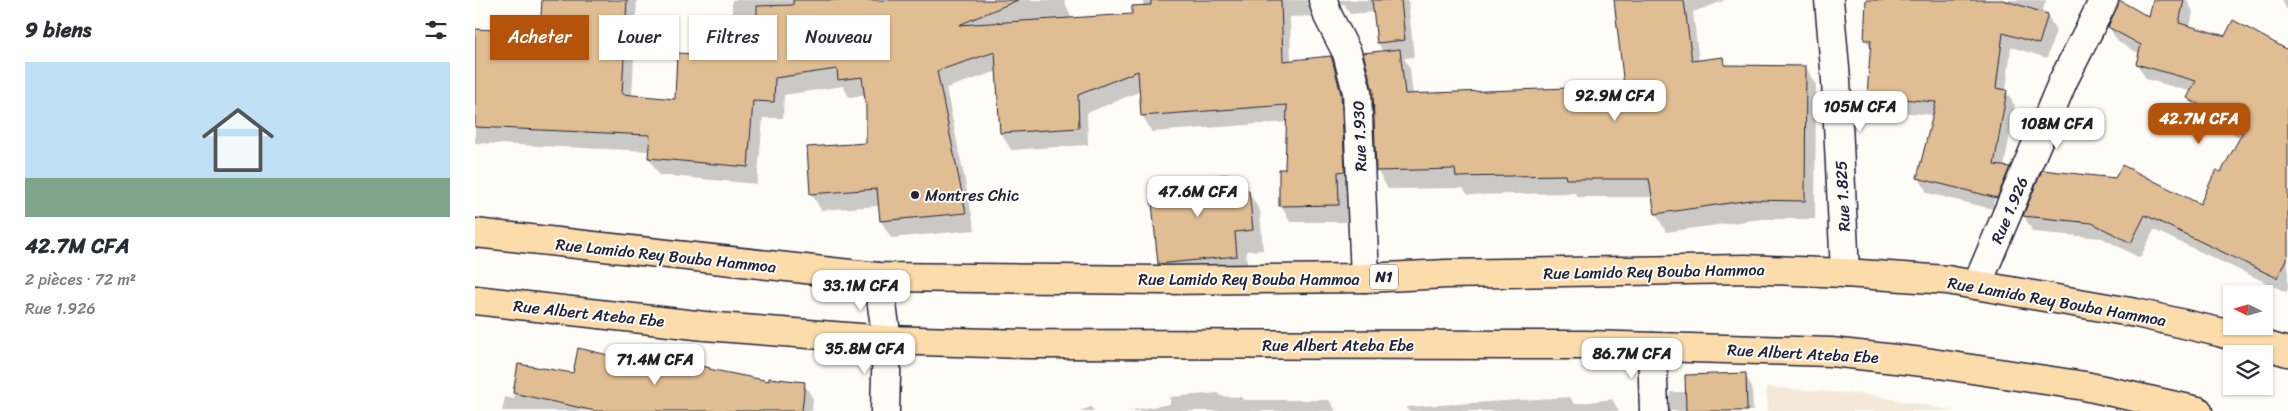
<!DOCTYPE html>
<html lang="fr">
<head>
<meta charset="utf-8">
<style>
  :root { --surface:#fff; --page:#f7f7f7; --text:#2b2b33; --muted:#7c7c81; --accent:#b45309 }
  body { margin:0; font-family:Sriracha,sans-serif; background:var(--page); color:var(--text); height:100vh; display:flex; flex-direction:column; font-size:19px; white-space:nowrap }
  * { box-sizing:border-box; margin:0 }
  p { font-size:16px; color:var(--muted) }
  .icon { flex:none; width:28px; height:28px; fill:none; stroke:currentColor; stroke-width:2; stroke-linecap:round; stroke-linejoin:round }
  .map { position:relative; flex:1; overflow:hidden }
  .sheet { display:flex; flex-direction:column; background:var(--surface); width:475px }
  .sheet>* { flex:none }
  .hud { position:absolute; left:15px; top:15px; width:475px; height:45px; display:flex; gap:10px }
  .needle { width:32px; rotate:275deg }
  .controls { position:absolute; left:1748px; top:285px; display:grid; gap:10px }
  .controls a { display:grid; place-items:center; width:50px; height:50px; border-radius:0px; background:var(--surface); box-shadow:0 1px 4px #0004; font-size:25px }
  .price { position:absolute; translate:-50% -42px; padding:0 11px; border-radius:10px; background:#fff; color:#222; font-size:16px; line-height:32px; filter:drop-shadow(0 1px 2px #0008) }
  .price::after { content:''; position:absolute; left:50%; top:30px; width:15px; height:11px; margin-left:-8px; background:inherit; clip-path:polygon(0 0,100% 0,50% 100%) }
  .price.current { background:var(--accent); color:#fff }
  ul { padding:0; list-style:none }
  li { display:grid; align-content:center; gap:10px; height:265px; padding:0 25px }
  li span { display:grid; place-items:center; height:155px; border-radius:0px; color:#555 }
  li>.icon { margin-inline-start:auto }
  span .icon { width:90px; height:90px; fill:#fffc; stroke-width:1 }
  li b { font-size:21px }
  h2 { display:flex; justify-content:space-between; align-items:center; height:60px; padding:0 25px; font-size:21px }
  .tag { padding:0 18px; border-radius:0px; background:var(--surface); box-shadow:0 1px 4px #0004; font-size:18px; line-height:45px }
  .tag.current { background:var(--accent); color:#fff }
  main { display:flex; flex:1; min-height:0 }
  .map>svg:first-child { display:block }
</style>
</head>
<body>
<main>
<section class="sheet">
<h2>9 biens<svg class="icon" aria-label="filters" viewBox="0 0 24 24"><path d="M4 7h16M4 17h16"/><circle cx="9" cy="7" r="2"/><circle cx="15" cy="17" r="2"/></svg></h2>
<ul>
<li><span style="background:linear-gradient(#bfe0f5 75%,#7fa58c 0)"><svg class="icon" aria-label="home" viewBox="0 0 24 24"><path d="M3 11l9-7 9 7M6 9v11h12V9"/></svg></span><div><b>42.7M CFA</b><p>2 pièces · 72 m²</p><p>Rue 1.926</p></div></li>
</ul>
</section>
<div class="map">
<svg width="1813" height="411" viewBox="0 0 1813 411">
  <rect width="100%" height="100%" fill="#fdfcf7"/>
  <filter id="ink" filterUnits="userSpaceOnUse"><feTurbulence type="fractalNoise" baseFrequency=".02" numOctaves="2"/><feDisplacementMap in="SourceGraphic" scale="10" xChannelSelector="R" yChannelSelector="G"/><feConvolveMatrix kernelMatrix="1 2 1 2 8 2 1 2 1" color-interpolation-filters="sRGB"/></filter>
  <g filter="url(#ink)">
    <path fill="#f4e9d9" d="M1291,387L1396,395L1481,411H1293Z"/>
    <path fill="#0003" fill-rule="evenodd" d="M68,0H162L157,96L201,100L258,57L257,0H589L597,19L658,15L669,6L667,0H933L939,57L929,58L935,69L938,95L1151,87L1140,0H1251L1218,12L1224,62L1247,58L1252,67H1331L1341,85L1340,219H1286L1191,232L1181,214L1178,197H1103L1100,193L993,195L988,188L913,189L902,170L908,52L903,43L900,12L875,14L870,5L862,2L842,16L815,17L816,61L855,57L867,77L876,113L873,222H815L806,205L812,170V122L677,132L667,115L666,91L612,113L613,145L536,150L526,133L523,71L471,88L500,230L416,238L406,221L404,206L346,210L336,193L393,144L390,95L374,97L368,86L309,95L308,118H288L282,184L184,175L174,158L175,151L0,143V30L66,34Z
      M1392,0H1571L1567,13L1572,15L1581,30L1572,58L1536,47L1531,91L1540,106L1529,167L1534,168L1543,182L1530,212L1452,193L1444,178L1459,115L1401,110L1393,95L1397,50L1391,40ZM1528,180H1531L1521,204L1518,203Z
      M1680,0H1712L1718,12L1715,27L1813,51V289L1811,292L1679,230L1665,258L1627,238L1558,232L1549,216L1568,171L1726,206L1746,174L1766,138L1722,114L1714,98L1717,92L1671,79L1662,64L1665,54L1643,42L1634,27L1675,19Z
      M1807,0H1813V10H1812Z
      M754,176L763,192L773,191L785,211L788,250L771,251L773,275L695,283L684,263Z
      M164,363L234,369L235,371L295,383H329L338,399L337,411H27L30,397L39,399L44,366L99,375Z
      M1270,375L1277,387L1278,411H1194L1195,392H1211Z
      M743,393L745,396L766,397L768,400H854L861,411H652L695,404V397Z
      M1095,397L1099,404L1137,399L1144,411H933L932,407Z
      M616,407L619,411H604Z"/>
    <path fill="#e0bd92" stroke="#22223b" d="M67,0H152L147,94L200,99L202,53L257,56V30H282V6L318,5V0H543L484,25L657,14V6L676,5V0H806L808,61L856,56L857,59L866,94L870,171L863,172L864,205L804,206V169H810L812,105L666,116L663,71L603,95L604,128L525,133L520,52L462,71L491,213L405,221L402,189L335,194L332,147L391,143V107L387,77L363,80L362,69L300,78L299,102L278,101L273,167L173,158L175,135L0,127V29L65,32Z
      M897,0H926L930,40L902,43Z
      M1139,0H1209L1217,61L1248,57L1249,65L1331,66L1330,201L1275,200L1180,214L1174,179H1091L1090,175L981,177L980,169L901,171L898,91L888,53L925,49L930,94L1149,86Z
      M1391,0H1528L1573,14L1564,44L1528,33L1521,88L1532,90L1519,165L1535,167L1522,198L1442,178L1461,102L1392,96L1396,40H1389Z
      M1644,0L1674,17L1678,0H1709L1704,23L1750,36L1758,20L1813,50V255L1802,278L1670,215L1656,243L1617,223L1548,216L1567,170L1640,178L1647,165L1725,204L1741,170L1746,172L1769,130L1712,98L1721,81L1661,64L1666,45L1633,27Z
      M755,174L756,192L774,190L778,230L760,232L762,256L683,264L675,182Z
      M103,348L163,362L165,351L235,368L234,369L294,381V378L330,382L327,411H120L38,393L43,364L98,373Z
      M1271,373L1272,411H1211L1210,375Z"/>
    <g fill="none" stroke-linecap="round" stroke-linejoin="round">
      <g stroke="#22223b" stroke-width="31">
        <path id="minor" d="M848,0L853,16L872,53L882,92L890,278
          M1354,0L1361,80L1370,273
          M1502,285L1588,81L1629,0
          M1177,347L1179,411"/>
      </g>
      <g stroke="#22223b" stroke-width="31">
        <path id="tertiary" d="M403,277L412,340L410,411"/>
      </g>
      <g stroke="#22223b" stroke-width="31">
        <path id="trunk" d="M0,233L403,277L688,280L890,278L972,274L1270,269L1370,273L1472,280L1661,313L1744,332L1813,352
          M0,300L230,326L412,340L552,344L1112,345L1356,352L1457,363L1610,386L1723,411"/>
      </g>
      <use href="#minor" stroke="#fdfcf7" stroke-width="28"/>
      <use href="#tertiary" stroke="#fdfcf7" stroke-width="28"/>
      <use href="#trunk" stroke="#fddcac" stroke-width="28"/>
    </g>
  </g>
  <circle fill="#22223b" stroke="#fdfcf7" stroke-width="2" cx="440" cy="195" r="5"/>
  <g text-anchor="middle" stroke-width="4" stroke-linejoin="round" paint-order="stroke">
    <rect fill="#fdfcf7" stroke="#646373" stroke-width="1" x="895" y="264.5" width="28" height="25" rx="4"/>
    <g font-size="15" font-weight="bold" fill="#22223b">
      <text x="909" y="282">N1</text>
    </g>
    <g font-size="16" fill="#22223b" stroke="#fdfcf7">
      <text transform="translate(884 136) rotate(-92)" y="6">Rue 1.930</text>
      <text transform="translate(1367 196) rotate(-93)" y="6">Rue 1.825</text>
      <text transform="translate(1534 210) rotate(-67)" y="6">Rue 1.926</text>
      <text transform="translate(191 255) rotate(6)" y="6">Rue Lamido Rey Bouba Hammoa</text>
      <text transform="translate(1179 271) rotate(-1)" y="6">Rue Lamido Rey Bouba Hammoa</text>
      <text x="774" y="285">Rue Lamido Rey Bouba Hammoa</text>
      <text transform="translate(1582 301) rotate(10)" y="6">Rue Lamido Rey Bouba Hammoa</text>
      <text transform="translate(114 313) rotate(6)" y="6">Rue Albert Ateba Ebe</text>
      <text x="863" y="351">Rue Albert Ateba Ebe</text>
      <text transform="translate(1328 353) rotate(3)" y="6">Rue Albert Ateba Ebe</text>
    </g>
    <g font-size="16" fill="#22223b" stroke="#fdfcf7" text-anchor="start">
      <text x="450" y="201">Montres Chic</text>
    </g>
  </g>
</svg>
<div class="controls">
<a><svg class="needle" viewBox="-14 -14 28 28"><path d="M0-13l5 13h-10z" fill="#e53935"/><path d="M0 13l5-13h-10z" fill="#7c7c81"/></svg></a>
<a><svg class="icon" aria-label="layers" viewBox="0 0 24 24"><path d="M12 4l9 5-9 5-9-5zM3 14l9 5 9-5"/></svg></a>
</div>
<b class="price" style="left:1140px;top:122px">92.9M CFA</b>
<b class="price" style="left:1385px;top:133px">105M CFA</b>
<b class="price current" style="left:1724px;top:145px">42.7M CFA</b>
<b class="price" style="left:1582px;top:150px">108M CFA</b>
<b class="price" style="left:723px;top:218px">47.6M CFA</b>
<b class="price" style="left:386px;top:312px">33.1M CFA</b>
<b class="price" style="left:390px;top:375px">35.8M CFA</b>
<b class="price" style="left:1157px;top:380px">86.7M CFA</b>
<b class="price" style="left:180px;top:386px">71.4M CFA</b>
<div class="hud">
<a class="tag current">Acheter</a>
<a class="tag">Louer</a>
<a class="tag">Filtres</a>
<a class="tag">Nouveau</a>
</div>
</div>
</main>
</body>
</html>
